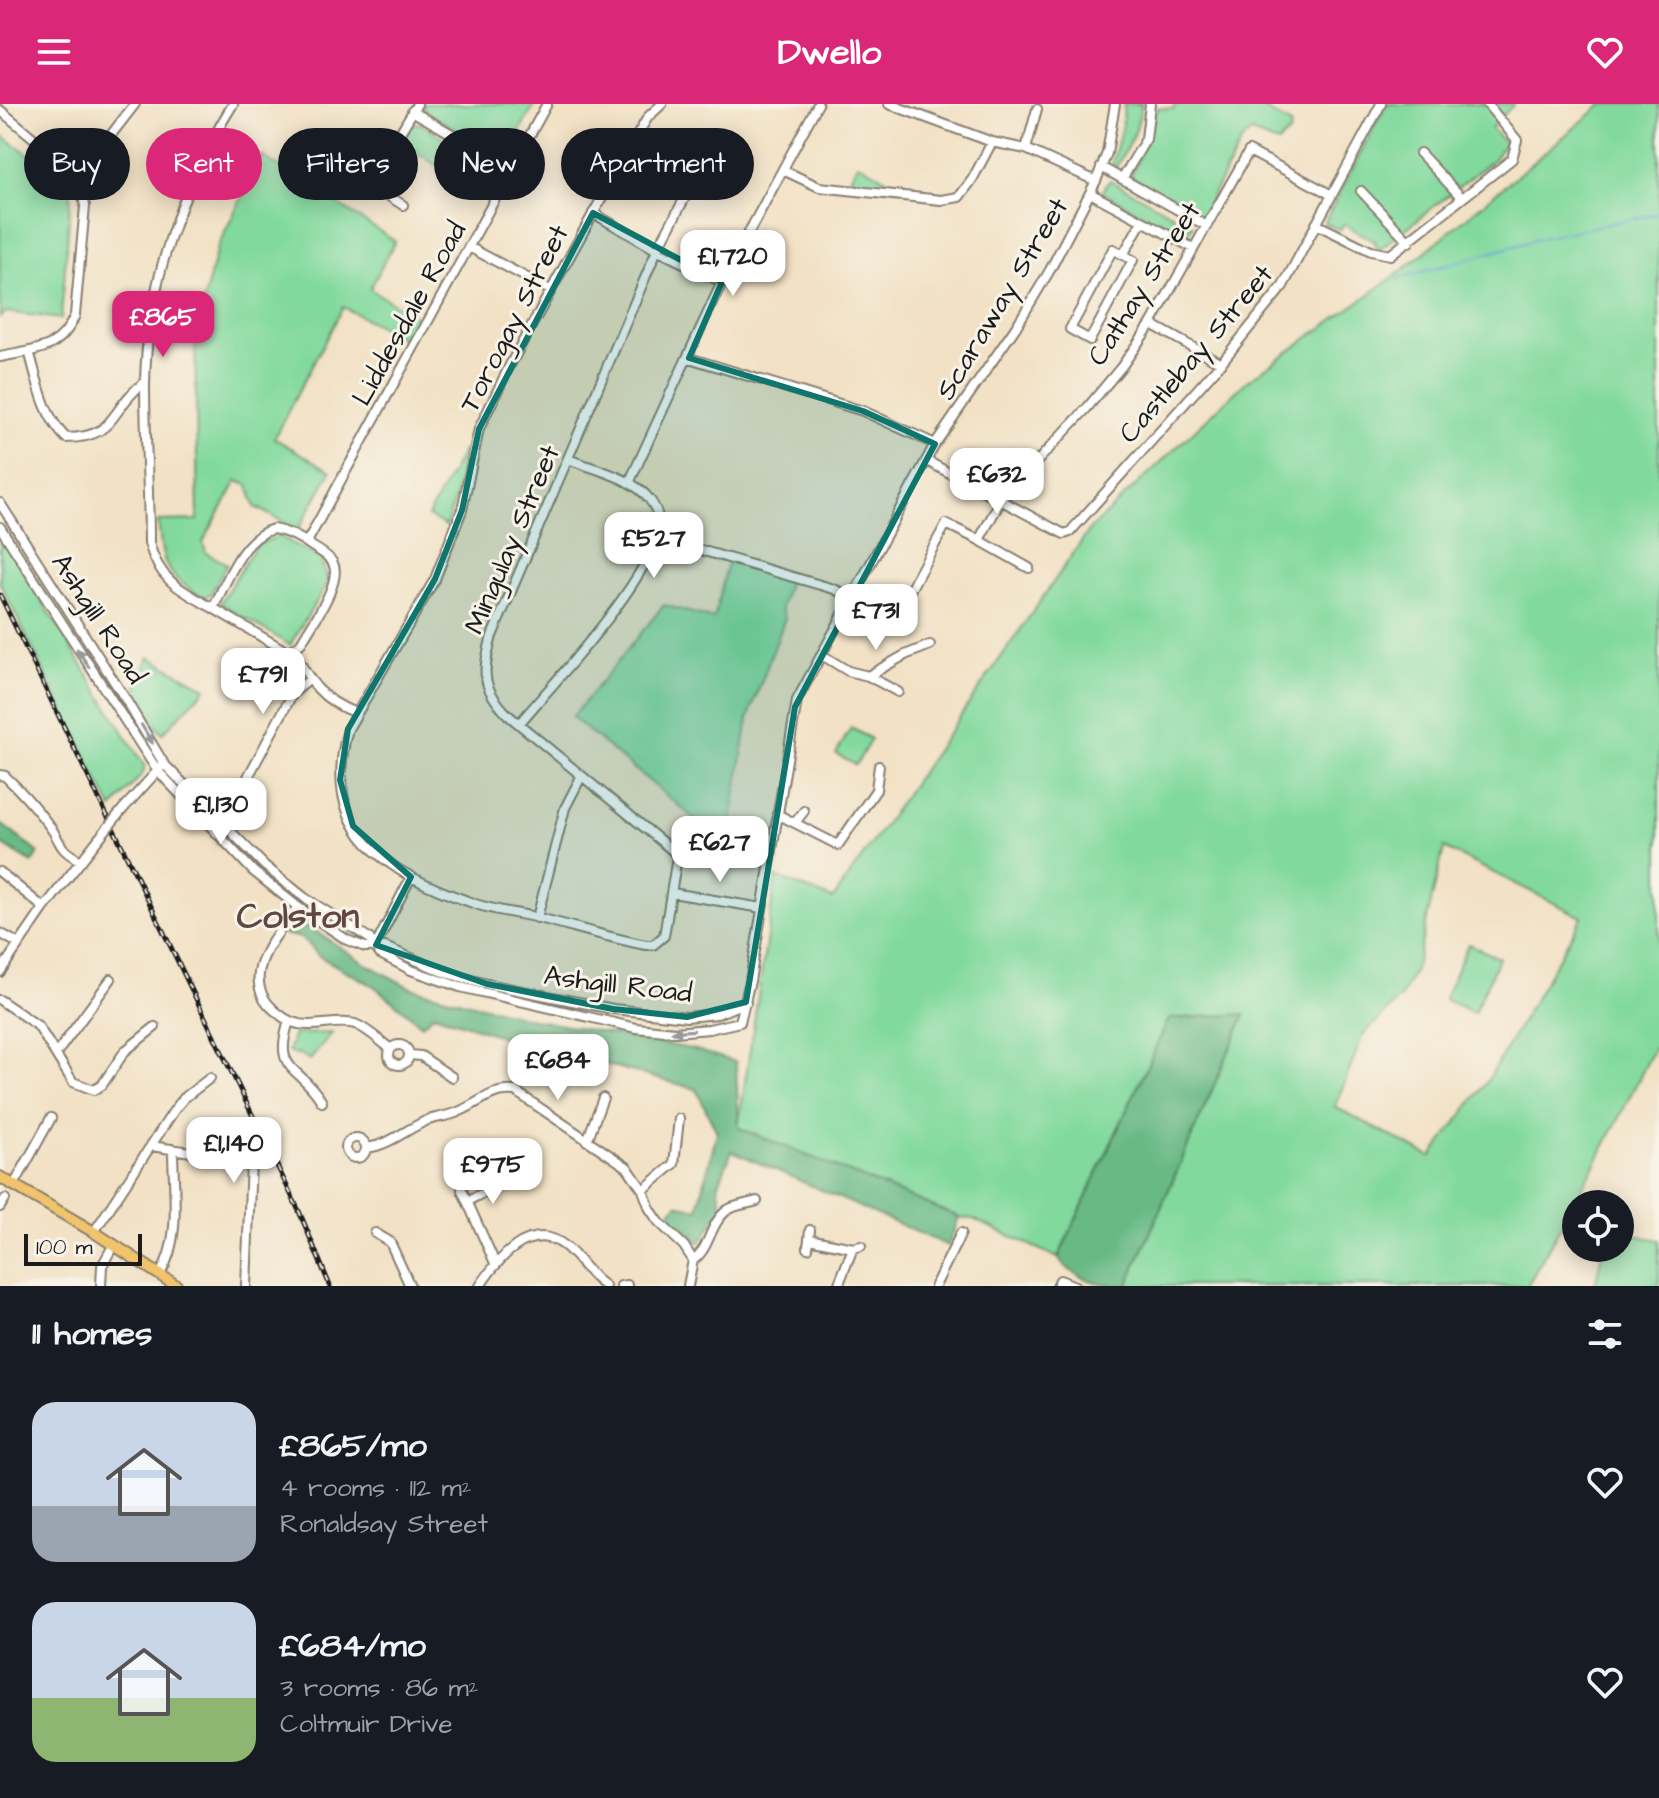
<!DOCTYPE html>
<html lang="en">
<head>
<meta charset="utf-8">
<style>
  :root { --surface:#171b24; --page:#242831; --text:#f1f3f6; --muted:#9ea1a6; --accent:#db2777 }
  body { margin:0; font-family:"Architects Daughter",sans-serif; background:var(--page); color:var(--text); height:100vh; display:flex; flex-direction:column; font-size:30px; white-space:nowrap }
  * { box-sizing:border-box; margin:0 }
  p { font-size:26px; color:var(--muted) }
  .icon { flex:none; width:44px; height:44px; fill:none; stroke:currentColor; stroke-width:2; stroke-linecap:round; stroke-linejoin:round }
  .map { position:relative; height:1182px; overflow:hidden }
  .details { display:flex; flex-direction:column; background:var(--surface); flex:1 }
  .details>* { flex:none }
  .hud { position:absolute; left:24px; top:24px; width:800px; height:72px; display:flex; gap:16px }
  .tools { position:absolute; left:1562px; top:1086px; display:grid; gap:16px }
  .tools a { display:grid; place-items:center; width:72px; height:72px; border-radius:50%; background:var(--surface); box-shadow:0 4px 20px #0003; font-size:40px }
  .scale { position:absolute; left:24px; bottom:20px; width:118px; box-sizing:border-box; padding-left:8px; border:4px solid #1c1c1c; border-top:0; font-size:22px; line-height:28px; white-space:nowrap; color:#1c1c1c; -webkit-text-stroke:6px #f7f3e8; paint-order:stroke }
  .price { position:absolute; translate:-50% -68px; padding:0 18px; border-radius:16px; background:#fff; color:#222; font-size:26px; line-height:52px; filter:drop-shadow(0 2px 4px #0008) }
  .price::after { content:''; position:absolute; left:50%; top:48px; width:24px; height:18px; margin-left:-12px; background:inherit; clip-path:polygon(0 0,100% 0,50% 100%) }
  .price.on { background:var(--accent); color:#fff }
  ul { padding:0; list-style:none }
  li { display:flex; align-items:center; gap:24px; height:200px; padding:0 32px }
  li span { display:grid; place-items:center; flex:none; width:224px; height:160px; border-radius:24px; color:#555 }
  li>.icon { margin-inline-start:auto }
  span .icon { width:96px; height:96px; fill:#fffc; stroke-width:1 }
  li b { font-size:34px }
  h2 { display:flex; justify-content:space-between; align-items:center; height:96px; padding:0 32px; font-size:34px }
  .pill { padding:0 28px; border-radius:36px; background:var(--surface); box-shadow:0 4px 20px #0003; font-size:28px; line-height:72px }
  .pill.on { background:var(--accent); color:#fff }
  header { display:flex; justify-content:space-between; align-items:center; height:104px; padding:0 32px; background:var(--accent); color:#fff; font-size:36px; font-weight:700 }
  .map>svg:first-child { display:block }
</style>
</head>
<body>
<header><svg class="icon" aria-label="menu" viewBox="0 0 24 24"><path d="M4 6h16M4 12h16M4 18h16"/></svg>Dwello<svg class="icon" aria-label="heart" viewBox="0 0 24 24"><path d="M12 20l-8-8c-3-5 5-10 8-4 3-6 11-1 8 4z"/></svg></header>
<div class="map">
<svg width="1659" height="1182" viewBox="0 0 1659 1182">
  <rect width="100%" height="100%" fill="#f7f3e8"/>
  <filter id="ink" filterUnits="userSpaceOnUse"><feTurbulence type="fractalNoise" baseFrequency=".0125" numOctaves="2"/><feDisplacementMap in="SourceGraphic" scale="16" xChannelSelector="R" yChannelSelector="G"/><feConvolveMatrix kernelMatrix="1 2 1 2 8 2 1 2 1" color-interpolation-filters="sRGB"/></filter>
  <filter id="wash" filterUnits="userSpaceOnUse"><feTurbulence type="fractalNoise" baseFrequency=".006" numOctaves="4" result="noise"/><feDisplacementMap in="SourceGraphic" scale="32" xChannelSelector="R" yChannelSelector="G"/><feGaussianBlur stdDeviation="1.8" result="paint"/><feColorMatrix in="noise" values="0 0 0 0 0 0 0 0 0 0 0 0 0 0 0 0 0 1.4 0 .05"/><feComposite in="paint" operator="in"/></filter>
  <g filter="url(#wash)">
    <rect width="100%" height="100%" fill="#f2e1c4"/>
    <path fill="#81d99d" stroke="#4e7a5c" stroke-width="2" fill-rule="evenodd" d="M423,0H535L507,50L502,52L425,7Z
      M1124,0H1142L1136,26L1116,64L1112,59L1122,23Z
      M1175,0H1255L1291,21L1290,28L1278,39L1251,29L1243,35L1201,113L1131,72L1158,4L1173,5Z
      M1386,0H1514L1491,24L1505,39L1494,55L1379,146L1375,142L1376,138L1344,120L1340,126L1324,119Z
      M1603,0H1659V935L1595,1061L1527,1182H1127L1245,910L1169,915L1058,1154L973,1115L959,1113L738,1024L776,773L833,795L1091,424L1247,277L1402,167ZM1444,744L1582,813L1488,976L1431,1053L1335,1003L1363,931L1401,893L1415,866Z
      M419,19L495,66L496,71L483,94L401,37L410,21Z
      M0,30L57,70L71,88L61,215L6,208L0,213Z
      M262,52L395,137L370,185L418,214L405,236L343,203L274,334L331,367L298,426L255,403L248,381L237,377L203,438L206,449L227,460L211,490L203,493C163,470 163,461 158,417L198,416L195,231L217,144Z
      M858,59L904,85L847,80Z
      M1110,76L1193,122L1185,134L1102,88Z
      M464,345L456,392L446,422L428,412Z
      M0,429L144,661V668L112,705L0,479Z
      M279,432L320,455L329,477L290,541L220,499L256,441Z
      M728,457L789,475L781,504L785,514L748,615L728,736L710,734L702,721L572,613L664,501L714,515Z
      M149,553L206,584L162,630L133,591Z
      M851,624L871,635L856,661L836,650Z
      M1468,840L1499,854L1474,909L1444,895Z
      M332,929L310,956L298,949L296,951L288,947L294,930Z
      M1620,1128L1659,1136V1182H1595L1603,1144H1620Z"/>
    <path fill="#68b984" stroke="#426a50" stroke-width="2" d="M0,719L39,749L32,759L0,739Z
      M289,823H309L366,860L411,884L536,916L696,946L736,958L739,1024L959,1113L948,1142L732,1047L718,1082L723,1104L700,1139L668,1110L677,1100L698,1105L717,1028L696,985L494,930L434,910L422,921L374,882L320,853L302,834L283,830Z
      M1245,910L1127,1182C1102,1182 1073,1175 1058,1154L1169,915Z"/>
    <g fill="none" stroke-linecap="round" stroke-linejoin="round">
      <path stroke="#639ed3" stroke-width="2" d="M1397,175L1546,133L1659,109"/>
    </g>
  </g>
  <g filter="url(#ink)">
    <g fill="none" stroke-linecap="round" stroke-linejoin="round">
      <g stroke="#877e70" stroke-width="12">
        <path id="minor" d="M662,0L648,13L626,50L510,261L479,325L462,406L435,475L348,625C319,728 386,769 473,799C494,807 518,809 539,814C575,823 610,834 646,841H653L664,832L677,753L673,747L508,611C481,583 482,569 492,532L657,146L713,41
          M889,0L992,38L1026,45L1096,77
          M0,6L79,72L85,102L75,211C61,247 34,246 0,253
          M412,7L511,64
          M303,40L403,101
          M1026,45L1037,5
          M1420,49L1462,94
          M1101,63L1205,121
          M783,66L819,83L941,96L959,93L972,76L992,38
          M79,72L135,0
          M1122,75L1146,35L1150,0
          M370,80L417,0
          M1361,87L1409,138
          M1090,89L1193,144
          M593,109L657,146L722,178
          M1316,120L1371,147L1390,151L1512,55L1517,36L1487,0
          M469,143L550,186
          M1123,151L1113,145L1070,225L1090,236L1133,156L1123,151L1142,117
          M1151,220L1221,259
          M29,247C38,278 43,311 66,334C118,334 109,304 145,278
          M689,254L863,307L935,340
          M927,357L1064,430L1070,428L1221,259L1283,182L1381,0
          M629,379L722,178L818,0
          M0,399L126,596L164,660L265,762L305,794L369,834L380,850L411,866L460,883L636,924L675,928L709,925L740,918L750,877L797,596L935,340L1016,223L1050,166L1096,77L1107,49L1115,0
          M0,423L157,666L253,767L298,803L347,836L365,843H385L449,870L487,880L613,905L687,913L717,910L746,898
          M273,425C287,427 301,434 313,443C320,447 329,452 333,459C343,478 311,521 301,539L293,546H284L213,504C227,478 241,434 273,425Z
          M656,433L834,485L853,494
          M979,436L1029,464
          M307,438L547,0
          M213,504C181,486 159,477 149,439C149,386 145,333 145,281C146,182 182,83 233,0
          M896,512L946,420L979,436L1001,396L1087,304L1122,262L1151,220L1249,47L1332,91
          M293,546C310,578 321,596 356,609
          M822,551L848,567L868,572L905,551L930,541
          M868,572L898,588
          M519,620C555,577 650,477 658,425C660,415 656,404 650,396C633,373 593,365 568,355
          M0,671L5,672C21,687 35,703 48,720C64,740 54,742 81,757
          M248,673L293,589L309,576
          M123,705L161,663
          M777,710L838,741L876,686L879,662
          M795,719L804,707
          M0,768L44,804
          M672,789L762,804
          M298,803C277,831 237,872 273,905C281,912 288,918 299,920C317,924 338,915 355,920C368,925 380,937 391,945
          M537,814L565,704L581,673
          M0,829L19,840
          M376,841L411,773
          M0,868L44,804L100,733
          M0,896L38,922L73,978L94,986L102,981L125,947L155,923
          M289,917C272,970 300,960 322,998
          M389 951a10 10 0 1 1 20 0a10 10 0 1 1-20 0Z
          M56,950L111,875
          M410,951L421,952L452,973
          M346 1044a10 10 0 1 1 20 0a10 10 0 1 1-20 0Z
          M587,1037L603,994
          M151,1042L251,1057L246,1182
          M367,1044C390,1041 406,1025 428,1016C438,1013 449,1012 458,1008C479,1000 491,984 515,987L627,1063L643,1086L650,1105L659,1118L684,1142L693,1156
          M14,1081L51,1014
          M462,1086L495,1159
          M643,1086L674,1060L679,1015
          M467,1097L506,1078
          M0,1103L5,1095
          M94,1128L175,1005L184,994L210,974
          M375,1129L390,1138L410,1182
          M809,1135L853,1144L861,1142
          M808,1144L810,1126
          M160,1170C182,1135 173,1085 173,1045
          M101,1182L102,1162L114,1140
          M480,1182C497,1156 530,1115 565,1142C579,1153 589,1172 605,1182
          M621,1182L627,1181
          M688,1182L693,1156C710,1145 709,1121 726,1107C733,1101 748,1100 757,1097
          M838,1182L853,1144
          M935,1182L961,1129
          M1057,1182L1060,1176L1075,1182"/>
      </g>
      <g stroke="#877e70" stroke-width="14">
        <path id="major" d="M0,1073L94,1128L177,1182"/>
      </g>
      <use href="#minor" stroke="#fff" stroke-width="8"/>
      <use href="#major" stroke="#f1c36a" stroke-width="10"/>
      <g stroke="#1c1c1c" stroke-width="5">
        <path id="rail" d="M0,491L299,1107L330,1182"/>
      </g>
      <use href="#rail" stroke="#f7f3e8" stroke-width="2" stroke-dasharray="6" stroke-linecap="butt"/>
      <g stroke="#877e70" stroke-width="12" stroke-linecap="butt">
        <path id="minor-bridge" d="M100,733L123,705"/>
      </g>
      <use href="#minor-bridge" stroke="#fff" stroke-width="8"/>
    </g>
    <defs><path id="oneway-solid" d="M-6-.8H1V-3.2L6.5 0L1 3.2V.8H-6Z" transform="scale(2)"/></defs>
    <g fill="#999">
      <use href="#oneway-solid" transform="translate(83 554) rotate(-123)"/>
      <use href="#oneway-solid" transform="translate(147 630) rotate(59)"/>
      <use href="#oneway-solid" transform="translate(683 927) rotate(177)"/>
    </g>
  </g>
  <path fill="#0f766e" fill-opacity="0.2" stroke="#0f766e" stroke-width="6" stroke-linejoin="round" d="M593,109L722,178L689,254L863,307L935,340L795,603L746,898L687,913L613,905L487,880L376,841L411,773L353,722L340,676L348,625L435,475L462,406L479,325Z"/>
  <g text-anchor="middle" stroke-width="6" stroke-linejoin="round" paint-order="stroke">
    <g font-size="28" fill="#1c1c1c" stroke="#f7f3e8">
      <text transform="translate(1143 179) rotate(-58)" y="10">Cathay Street</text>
      <text transform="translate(1001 194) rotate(-59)" y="10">Scaraway Street</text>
      <text transform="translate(408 209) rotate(-61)" y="10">Liddesdale Road</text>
      <text transform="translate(513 214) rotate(-63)" y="10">Torogay Street</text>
      <text transform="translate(1195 249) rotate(-50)" y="10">Castlebay Street</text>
      <text transform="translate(511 435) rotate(-67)" y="10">Mingulay Street</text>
      <text transform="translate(100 514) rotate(57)" y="10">Ashgill Road</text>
      <text transform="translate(618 879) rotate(7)" y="10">Ashgill Road</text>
    </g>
    <g font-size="36" font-weight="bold" fill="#614741" stroke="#f7f3e8">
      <text x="298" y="823">Colston</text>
    </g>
  </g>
</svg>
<div class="tools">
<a><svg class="icon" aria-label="locate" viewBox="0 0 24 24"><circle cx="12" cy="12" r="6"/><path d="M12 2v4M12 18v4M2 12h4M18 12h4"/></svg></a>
</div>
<div class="scale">100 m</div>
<b class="price" style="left:733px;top:194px">£1,720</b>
<b class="price on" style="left:163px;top:255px">£865</b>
<b class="price" style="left:997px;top:412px">£632</b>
<b class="price" style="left:654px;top:476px">£527</b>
<b class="price" style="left:876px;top:548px">£731</b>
<b class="price" style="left:263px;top:612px">£791</b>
<b class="price" style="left:221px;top:742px">£1,130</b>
<b class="price" style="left:720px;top:780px">£627</b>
<b class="price" style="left:558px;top:998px">£684</b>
<b class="price" style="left:234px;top:1081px">£1,140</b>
<b class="price" style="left:493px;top:1102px">£975</b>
<div class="hud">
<a class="pill">Buy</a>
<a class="pill on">Rent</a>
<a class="pill">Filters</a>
<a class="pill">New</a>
<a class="pill">Apartment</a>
</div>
</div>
<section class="details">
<h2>11 homes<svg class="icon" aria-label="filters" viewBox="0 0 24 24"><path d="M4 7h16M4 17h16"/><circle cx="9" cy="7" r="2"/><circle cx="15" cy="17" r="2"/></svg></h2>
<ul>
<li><span style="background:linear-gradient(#c9d6e8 65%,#9aa5b1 0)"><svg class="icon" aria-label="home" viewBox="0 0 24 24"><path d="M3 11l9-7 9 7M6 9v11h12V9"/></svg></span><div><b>£865/mo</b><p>4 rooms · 112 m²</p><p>Ronaldsay Street</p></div><svg class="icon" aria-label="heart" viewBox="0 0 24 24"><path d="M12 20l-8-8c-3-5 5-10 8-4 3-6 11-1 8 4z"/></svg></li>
<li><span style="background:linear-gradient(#c9d6e8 60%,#8fb573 0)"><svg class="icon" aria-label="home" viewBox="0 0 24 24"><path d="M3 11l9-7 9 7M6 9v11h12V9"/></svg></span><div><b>£684/mo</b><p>3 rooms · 86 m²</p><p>Coltmuir Drive</p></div><svg class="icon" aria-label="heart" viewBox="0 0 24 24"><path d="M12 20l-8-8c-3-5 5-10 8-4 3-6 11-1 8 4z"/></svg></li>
</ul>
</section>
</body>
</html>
